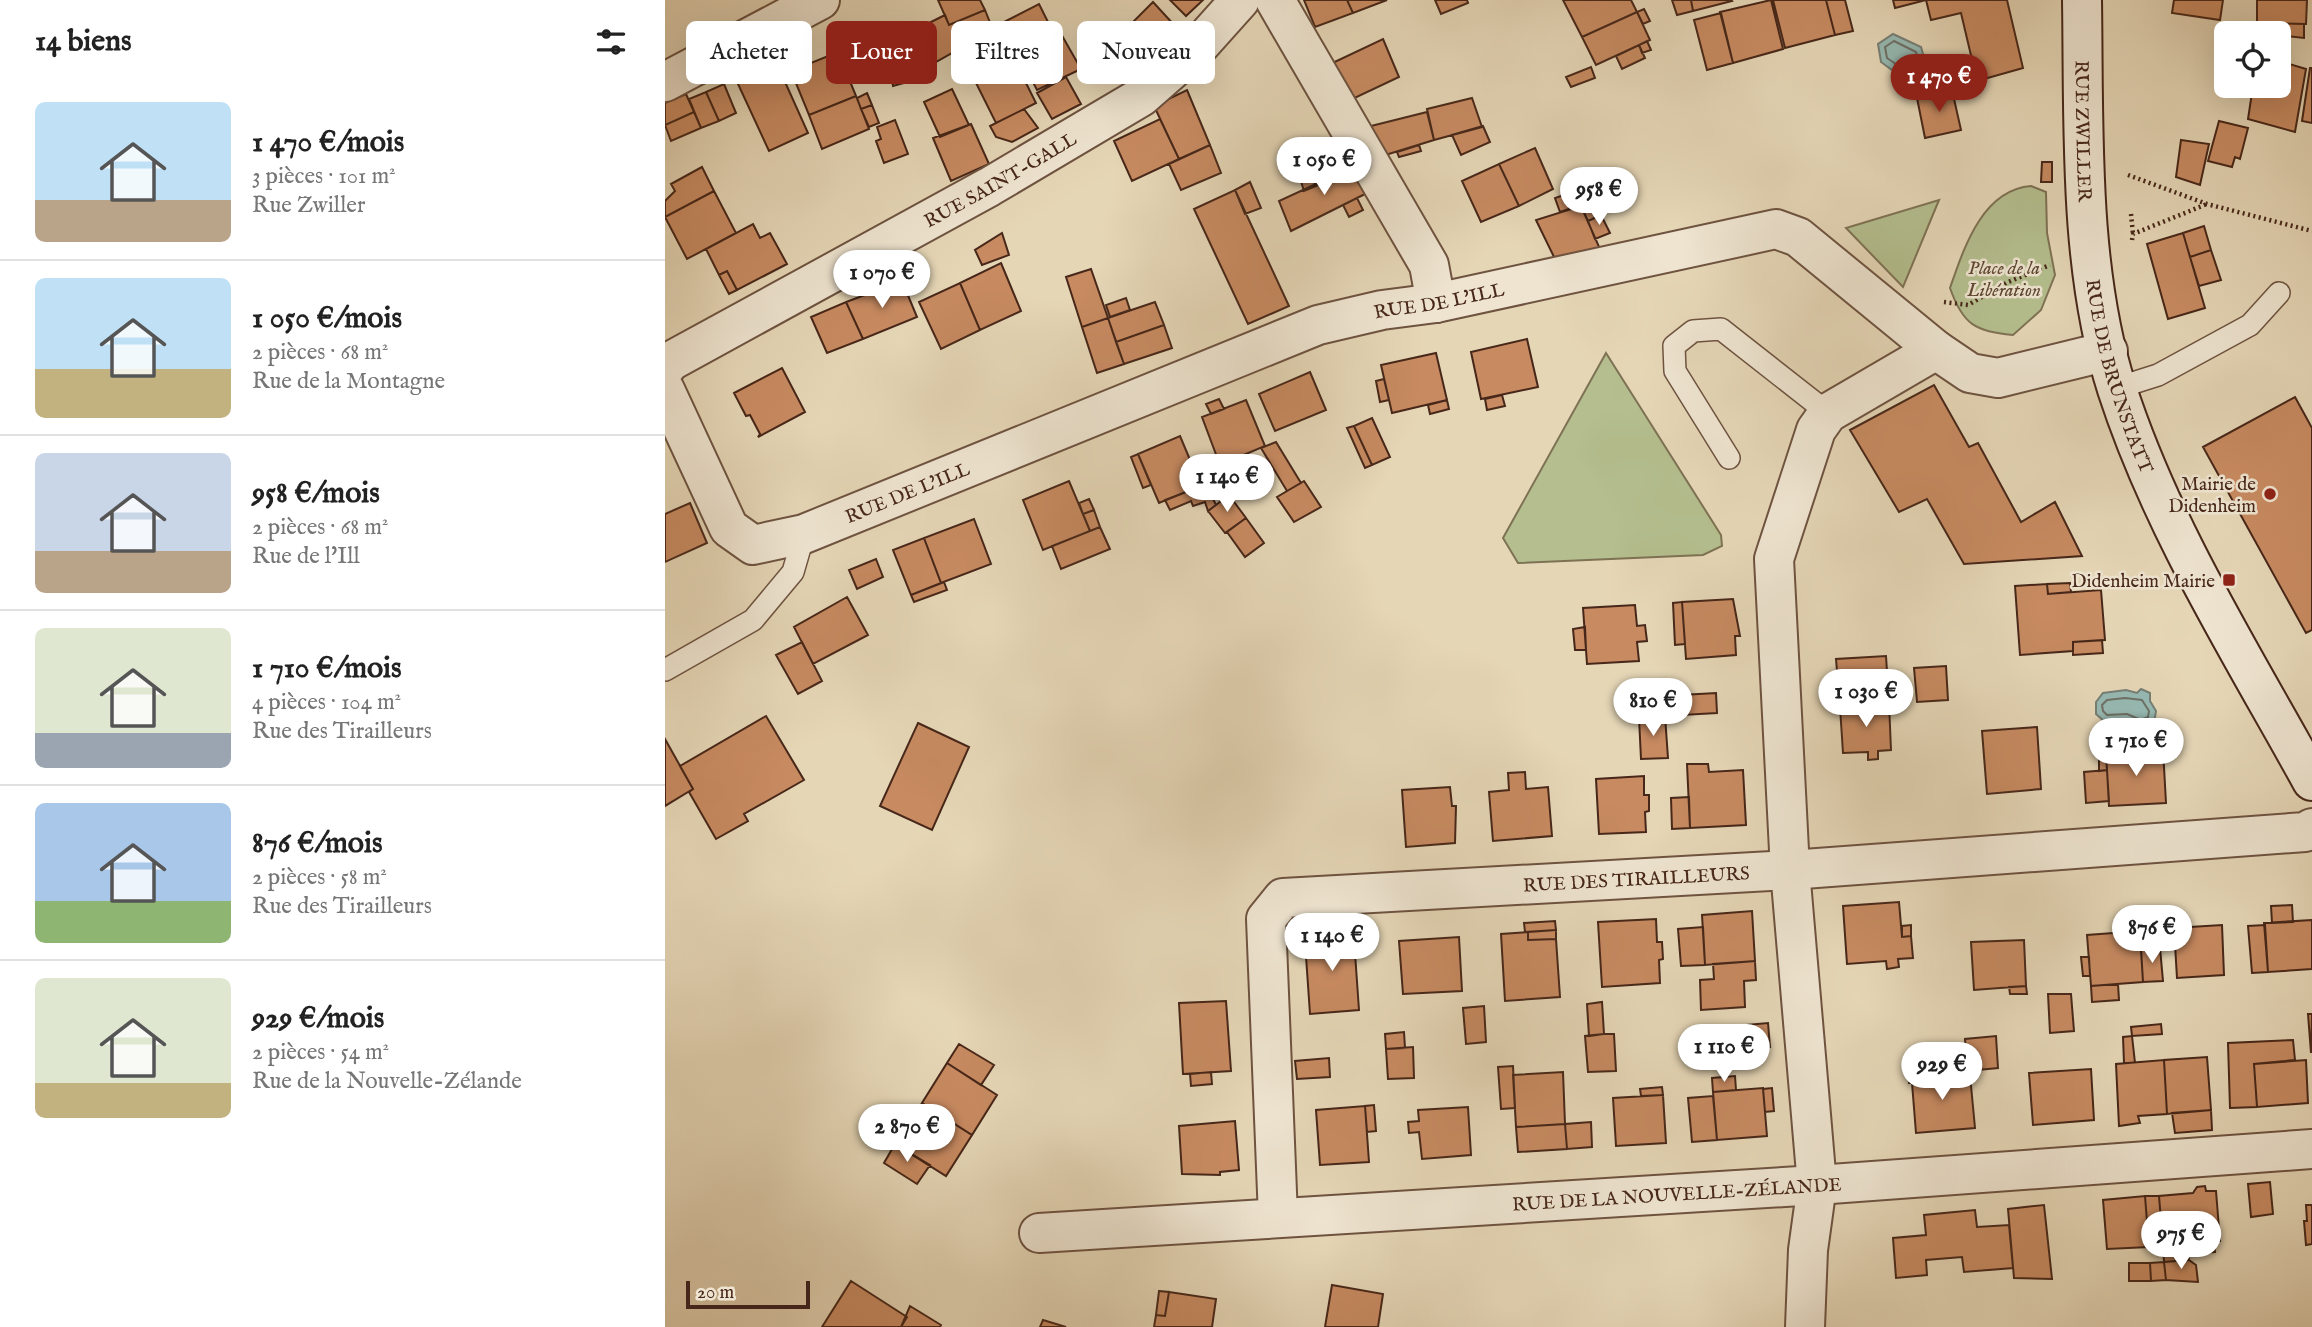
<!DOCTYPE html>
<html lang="fr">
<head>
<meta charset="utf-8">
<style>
  :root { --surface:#fff; --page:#f2f2f2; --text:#222; --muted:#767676; --line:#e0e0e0; --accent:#8f2418 }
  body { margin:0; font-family:"IM FELL English",serif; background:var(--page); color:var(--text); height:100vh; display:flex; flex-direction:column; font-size:26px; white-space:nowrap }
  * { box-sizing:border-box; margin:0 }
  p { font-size:23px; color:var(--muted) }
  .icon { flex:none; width:38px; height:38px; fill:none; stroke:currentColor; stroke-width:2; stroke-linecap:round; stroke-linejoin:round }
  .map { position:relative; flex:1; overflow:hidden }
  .details { display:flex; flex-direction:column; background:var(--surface); width:665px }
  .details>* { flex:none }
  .hud { position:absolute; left:21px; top:21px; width:665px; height:63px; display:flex; gap:14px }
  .tools { position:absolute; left:1549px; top:21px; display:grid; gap:14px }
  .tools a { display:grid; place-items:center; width:77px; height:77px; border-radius:10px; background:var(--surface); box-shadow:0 7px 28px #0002; font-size:35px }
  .scale { position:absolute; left:21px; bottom:18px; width:124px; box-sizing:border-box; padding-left:7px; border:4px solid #472719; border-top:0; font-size:19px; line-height:24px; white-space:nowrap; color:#472719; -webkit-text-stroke:5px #eee4d0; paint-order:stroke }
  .price { position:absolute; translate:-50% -60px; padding:0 16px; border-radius:24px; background:#fff; color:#222; font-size:23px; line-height:46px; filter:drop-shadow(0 2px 4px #0008) }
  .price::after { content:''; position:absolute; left:50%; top:42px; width:21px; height:16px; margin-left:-10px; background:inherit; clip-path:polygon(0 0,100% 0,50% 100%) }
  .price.active { background:var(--accent); color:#fff }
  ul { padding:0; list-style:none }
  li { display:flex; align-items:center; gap:21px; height:175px; padding:0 35px }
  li+li { border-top:2px solid var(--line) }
  li span { display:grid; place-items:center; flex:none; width:196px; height:140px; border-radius:10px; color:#555 }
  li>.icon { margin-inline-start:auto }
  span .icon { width:84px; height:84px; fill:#fffc; stroke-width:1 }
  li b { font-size:30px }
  h2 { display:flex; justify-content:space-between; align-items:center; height:84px; padding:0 35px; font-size:30px }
  .pill { padding:0 24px; border-radius:10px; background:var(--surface); box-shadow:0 7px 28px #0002; font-size:24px; line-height:63px }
  .pill.active { background:var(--accent); color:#fff }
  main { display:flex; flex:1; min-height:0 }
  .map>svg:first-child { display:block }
</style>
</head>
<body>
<main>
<section class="details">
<h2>14 biens<svg class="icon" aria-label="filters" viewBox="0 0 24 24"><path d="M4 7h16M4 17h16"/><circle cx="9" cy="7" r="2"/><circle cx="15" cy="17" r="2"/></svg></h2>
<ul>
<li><span style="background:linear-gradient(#bfe0f5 70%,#b9a48a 0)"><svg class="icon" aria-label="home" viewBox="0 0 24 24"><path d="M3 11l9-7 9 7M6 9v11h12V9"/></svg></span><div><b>1 470 €/mois</b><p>3 pièces · 101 m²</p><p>Rue Zwiller</p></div></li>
<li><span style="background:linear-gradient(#bfe0f5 65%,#c2b280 0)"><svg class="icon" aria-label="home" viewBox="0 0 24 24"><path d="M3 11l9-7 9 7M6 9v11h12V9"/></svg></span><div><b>1 050 €/mois</b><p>2 pièces · 68 m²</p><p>Rue de la Montagne</p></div></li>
<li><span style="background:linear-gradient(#c9d6e8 70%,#b9a48a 0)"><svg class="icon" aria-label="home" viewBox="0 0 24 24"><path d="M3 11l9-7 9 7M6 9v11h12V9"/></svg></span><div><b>958 €/mois</b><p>2 pièces · 68 m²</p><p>Rue de l'Ill</p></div></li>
<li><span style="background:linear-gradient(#dfe7d0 75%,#9aa5b1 0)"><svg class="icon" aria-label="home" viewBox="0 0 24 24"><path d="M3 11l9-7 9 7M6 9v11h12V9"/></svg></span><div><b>1 710 €/mois</b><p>4 pièces · 104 m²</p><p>Rue des Tirailleurs</p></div></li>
<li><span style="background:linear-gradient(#a9c7e8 70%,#8fb573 0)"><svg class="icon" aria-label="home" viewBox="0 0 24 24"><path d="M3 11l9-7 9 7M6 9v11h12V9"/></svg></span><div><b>876 €/mois</b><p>2 pièces · 58 m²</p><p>Rue des Tirailleurs</p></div></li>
<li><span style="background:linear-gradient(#dfe7d0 75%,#c2b280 0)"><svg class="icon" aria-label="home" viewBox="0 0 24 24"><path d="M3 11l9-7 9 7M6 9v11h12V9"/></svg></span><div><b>929 €/mois</b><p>2 pièces · 54 m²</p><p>Rue de la Nouvelle-Zélande</p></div></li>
</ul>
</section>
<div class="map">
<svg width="1647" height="1327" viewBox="0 0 1647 1327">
  <rect width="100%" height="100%" fill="#e5d6b6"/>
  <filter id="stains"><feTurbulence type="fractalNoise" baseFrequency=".00286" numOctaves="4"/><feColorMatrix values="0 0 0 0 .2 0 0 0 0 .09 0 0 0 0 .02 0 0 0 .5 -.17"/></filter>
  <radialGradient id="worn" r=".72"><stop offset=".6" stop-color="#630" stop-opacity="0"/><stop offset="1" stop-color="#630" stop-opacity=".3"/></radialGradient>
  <path fill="#b4be8e" stroke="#7e7254" stroke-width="2" d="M1366,186L1381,192L1382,233L1390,275L1376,310L1348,335C1310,331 1298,325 1285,288C1299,248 1317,190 1366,186Z
    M1274,200L1238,287L1181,228Z
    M941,353L1056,535L1057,546L1038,555L853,563L838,538Z"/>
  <path fill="#96b9b2" stroke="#767f75" stroke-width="2" d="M1228,34L1256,47L1260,61L1255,73L1235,76L1216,62L1213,44Z
    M1476,689L1485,693V701L1491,711C1489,735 1473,722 1459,721C1453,720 1446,722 1440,722L1431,714V702L1438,693L1461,690L1472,693Z"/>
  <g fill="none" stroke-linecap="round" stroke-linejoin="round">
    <path stroke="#6e7066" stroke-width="2" d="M1229,41L1251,52L1253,60L1250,68L1238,69L1222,58L1220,47Z
      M1460,698L1477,700L1484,711L1483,717L1476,720L1462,714L1442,715L1438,711L1437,705L1442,700Z"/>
  </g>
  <path fill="#c78a61" stroke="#472719" stroke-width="2" d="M273,0H315L320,10L284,25Z
    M505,0H538L521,16Z
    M639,0H682L688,13L650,27Z
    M682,0H722L688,13Z
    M770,0H802L803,3L776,14Z
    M898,0H966L972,12L917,37Z
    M1007,0H1026L1028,11L1012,15Z
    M1026,0H1066L1067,1L1028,11Z
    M1106,0L1118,49L1068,63L1055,12Z
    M1108,0H1161L1170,35L1120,48Z
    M1161,0H1180L1188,31L1170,35Z
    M1228,0H1261L1230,8Z
    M1261,0H1342L1358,68L1312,81L1296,13L1266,20Z
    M1509,0H1558L1555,20L1507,13Z
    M1592,0H1642L1641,24L1592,23Z
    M488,2L521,38L489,65L460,30Z
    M374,4L386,28L350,47L337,23Z
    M979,9L985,21L978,24L972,12Z
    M320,10L328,30L269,63L252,29L280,15L284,25Z
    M972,12L985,40L931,65L917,37Z
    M1056,13L1068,63L1042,70L1029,20Z
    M1592,23L1639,24V38L1592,33Z
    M391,25L416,69L372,90L350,47Z
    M463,33L488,63L462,84L438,55Z
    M718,39L734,77L679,103L659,67Z
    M982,41L986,50L977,53L974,45Z
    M974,45L980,58L957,69L951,56Z
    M343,47L371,103L331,123L303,67Z
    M239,51L246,81L228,86L223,54Z
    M173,52L191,96L144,115L126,71Z
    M107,53L143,133L104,151L67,71Z
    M1614,61L1641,69L1630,132L1583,119L1588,86H1614Z
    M926,67L930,78L906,87L901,77Z
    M1645,68H1647V123L1637,121Z
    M401,77L416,104L387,119L372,93Z
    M59,84L71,113L54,121L41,92Z
    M287,89L304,125L275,137L259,102Z
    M522,90L545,145L514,159L489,106Z
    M1287,90L1296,130L1260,138L1252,98Z
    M41,92L54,121L36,128L24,99Z
    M202,93L207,105L196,109L192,98Z
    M21,94L29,112L0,125V103Z
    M191,96L204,129L157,149L144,115Z
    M807,98L817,127L769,140L762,109Z
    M207,105L214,123L204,127L196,109Z
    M359,109L373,128L347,142L331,137L325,126Z
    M29,112L36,128L6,141L0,125Z
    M762,112L769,140L714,157L706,126Z
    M495,119L514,159L467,181L449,141Z
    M230,120L243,154L219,163L211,141L216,139L212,127Z
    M1554,121L1583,128L1575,159L1570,157L1567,167L1543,161Z
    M306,124L324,164L286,181L268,138Z
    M818,126L825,142L796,155L787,135Z
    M677,140L692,165L651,186L638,161Z
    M1516,140L1544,144L1535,185L1511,177Z
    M545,145L556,173L516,190L504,164Z
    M754,145L756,151L734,157L732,152Z
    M870,148L888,189L854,206L834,164Z
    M1377,162H1387V182H1376Z
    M834,164L854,206L816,222L797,181Z
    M692,165L708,190L626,231L614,201Z
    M37,167L49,191L0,217V201L10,191L6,184Z
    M645,174L651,186L639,191L635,178Z
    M585,182L596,208L580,214L570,190Z
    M924,186L930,200L895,212L890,198Z
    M570,190L624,306L583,324L529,209Z
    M49,191L71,233L22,259L0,217Z
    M692,198L698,210L684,217L678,205Z
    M930,200L936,215L923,221L916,206Z
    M916,206L935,249L890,259L871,220Z
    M936,215L945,233L930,239L923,221Z
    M88,224L95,238L105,233L122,264L72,290L62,271L54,275L41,249Z
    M1539,226L1546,250L1525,257L1518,233Z
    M337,233L344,255L317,265L310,250Z
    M1518,233L1540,308L1503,319L1482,244Z
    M1546,250L1556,280L1534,286L1525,257Z
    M336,263L356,311L315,330L295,283Z
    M426,269L443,318L417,327L401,277Z
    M62,271L72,290L64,294L54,275Z
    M237,281L252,317L198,339L181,302Z
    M295,283L315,330L276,349L254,302Z
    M461,298L465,310L445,317L441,305Z
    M181,302L198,339L162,353L146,317Z
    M490,302L499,325L451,342L443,318Z
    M443,318L459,364L432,373L417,327Z
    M499,325L507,348L459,364L451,342Z
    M862,339L873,387L816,399L806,352Z
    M771,353L782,400L727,413L716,365Z
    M117,368L140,412L93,437L95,434L85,415L81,416L69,393Z
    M645,372L661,410L610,431L594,394Z
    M719,379L724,400L715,402L711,381Z
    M1269,385L1304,447L1313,443L1356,522L1390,502L1417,556L1299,564L1262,499L1234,512L1185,430Z
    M837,395L840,406L822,410L820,399Z
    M1630,397L1647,428V630L1641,633L1538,447Z
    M554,399L559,409L546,414L541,404Z
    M581,400L600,446L555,465L537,417Z
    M782,400L784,409L765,414L763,405Z
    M707,418L725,457L707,465L689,426Z
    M689,426L707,465L700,468L682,428Z
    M515,436L536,486L494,503L473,454Z
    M611,442L636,483L622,491L596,448Z
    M473,454L486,485L478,488L466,457Z
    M404,481L425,531L378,550L358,500Z
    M639,481L656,507L629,522L612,497Z
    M541,484L551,505L543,511L540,502L528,506L526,501L505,510L500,500Z
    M564,495L581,518L560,533L543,511Z
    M424,499L429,510L418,514L414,503Z
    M25,503L42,543L0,562V514Z
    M429,510L435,527L425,531L418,514Z
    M581,518L599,543L580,557L562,532Z
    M309,519L326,564L276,583L259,538Z
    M435,527L445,549L396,569L387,546Z
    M259,538L276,583L246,595L228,550Z
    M211,559L218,577L192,589L184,570Z
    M279,582L282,590L249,602L246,595Z
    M1405,583L1406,592L1383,594L1382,584Z
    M1382,584L1383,594L1436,590L1440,640L1408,642V651L1355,655L1350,586Z
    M182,597L203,635L148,664L129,627Z
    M1068,599L1075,636H1070L1071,655L1021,659L1017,602Z
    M1017,602L1020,644L1010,645L1008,603Z
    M970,605L972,626L980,625L982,641L972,642L974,661L922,664L918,608Z
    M920,627L921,650H910L908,629Z
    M1437,640L1438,653L1408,655V642Z
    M137,642L157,681L133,694L111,655Z
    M1221,656L1224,703L1175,707L1171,659Z
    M1281,666L1283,700L1252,702L1249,668Z
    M1051,693L1052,713L1017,715L1016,695Z
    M1016,695L1017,715L1000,716L999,696Z
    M1224,703L1226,750L1213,751V759L1203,760V752L1178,753L1175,707Z
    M101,716L139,780L79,814L83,821L51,839L24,792L28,789L15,766Z
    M1000,716L1003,758L976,759L974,718Z
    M253,723L304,747L267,830L215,806Z
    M1372,727L1376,789L1322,794L1317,731Z
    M0,739L28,789L0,806Z
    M1498,749L1501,803L1444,806L1441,752Z
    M1434,755H1441L1442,770L1434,771Z
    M1022,764H1043L1044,772L1078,770L1081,825L1025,828Z
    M1442,770L1444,801L1421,803L1419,772Z
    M860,772L861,789L883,787L887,836L828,841L824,792L844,790L843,773Z
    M979,776V795H984V811L980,812L981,832L934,834L931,779Z
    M785,787L787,806H791L790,843L741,847L737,790Z
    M1024,797L1025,828L1007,829L1006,798Z
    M1234,902L1237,937L1246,936L1248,958L1233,959L1234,967L1222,969L1221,961L1182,964L1178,906Z
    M1627,905L1628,922L1607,923L1606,906Z
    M1087,911L1090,961L1040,965L1037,915Z
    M991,919L992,942H997L998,959L994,960L995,983L937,987L933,922Z
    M1647,920V969L1603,972L1599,923Z
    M890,921L891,930L860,932L859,923Z
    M1246,925V936L1237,937V926Z
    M1557,925L1559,975L1512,978L1509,928Z
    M1600,925L1603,972L1587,973L1583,926Z
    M684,927V939H689L694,1010L645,1014L640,942L660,941L659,929Z
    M1038,927L1040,965L1016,966L1013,929Z
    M891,930V939L863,940V932Z
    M1475,931L1478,982L1426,986L1422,935Z
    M863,932V940L891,939L895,997L840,1001L836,934Z
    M794,937L797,991L738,994L734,941Z
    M1359,940L1361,986L1309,990L1306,942Z
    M1495,948L1498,981L1478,982L1476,950Z
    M1416,957H1424L1425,976H1418Z
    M1090,961L1091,980L1079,981L1080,1007L1036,1010L1035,980L1049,979L1048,964Z
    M1453,984L1454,1000L1427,1002L1426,986Z
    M1361,986L1362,994H1345L1344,987Z
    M1383,994H1406L1409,1031L1385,1033Z
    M561,1001L566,1071L518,1074L514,1003Z
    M937,1002L939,1034L924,1036L922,1004Z
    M819,1006L821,1042L801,1044L798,1008Z
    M1643,1014H1647L1646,1053Z
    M1103,1023L1105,1047L1072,1050L1070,1026Z
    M1496,1024L1497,1034L1467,1036L1466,1027Z
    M739,1032L740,1048L721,1049L720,1034Z
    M939,1034H949L951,1071L923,1072L920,1036Z
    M1331,1036L1333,1068L1313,1070L1312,1057H1301L1300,1039Z
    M1467,1036L1470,1063H1459L1458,1037Z
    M1628,1040L1630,1060L1589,1064L1592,1107L1565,1108L1563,1043Z
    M294,1044L329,1065L316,1085L282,1063Z
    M748,1047L749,1078L723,1079L721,1049Z
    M1542,1057L1546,1110L1502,1114L1499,1060Z
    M664,1058L665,1077L632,1079L630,1061Z
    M1499,1060L1502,1114L1473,1116L1475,1123L1454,1126L1451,1064Z
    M1641,1060L1643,1103L1592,1107L1589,1064Z
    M282,1063L332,1095L307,1135L257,1103Z
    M848,1066L850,1108L836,1109L833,1067Z
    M1426,1069L1429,1120L1368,1125L1364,1073Z
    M1268,1071L1269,1078L1305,1075L1310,1128L1251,1133L1247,1083H1244L1243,1073Z
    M546,1072L547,1084L526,1086L525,1074Z
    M898,1072L900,1124L851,1127L848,1075Z
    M1070,1076L1071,1090L1048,1092L1047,1078Z
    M997,1087L998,1095L976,1096L975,1089Z
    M1098,1088L1102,1136L1052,1140L1048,1092Z
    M1107,1088L1109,1111L1100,1112L1098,1089Z
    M998,1095L1001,1143L951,1146L948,1098Z
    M1048,1096L1052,1140L1027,1142L1023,1098Z
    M257,1103L307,1135L281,1176L230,1144Z
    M709,1105L711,1131L702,1132L700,1106Z
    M700,1106L704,1162L655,1165L651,1110Z
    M803,1107L806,1155L757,1159L754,1132L744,1133L743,1122L754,1121L753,1110Z
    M1546,1110L1547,1130L1510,1133L1507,1113Z
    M230,1119L244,1123L231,1143L222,1131Z
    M570,1121L574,1170L555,1172V1175L517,1174L514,1126Z
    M926,1122L927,1147L902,1149L900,1124Z
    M900,1124L902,1149L853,1152L851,1127Z
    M230,1144L265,1165L252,1184L219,1163Z
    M1605,1182L1608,1214L1586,1217L1583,1184Z
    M1540,1186L1541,1191H1551L1555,1241L1498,1245L1494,1196L1528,1193L1532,1187Z
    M1480,1196H1494L1498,1245L1484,1247Z
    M1480,1196L1484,1247L1442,1249L1438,1200Z
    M1379,1205L1387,1279L1349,1278L1343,1209Z
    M1641,1205H1647V1244L1641,1245L1639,1221H1642Z
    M1310,1210L1312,1227L1344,1225L1348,1268L1299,1272L1297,1257L1261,1260L1262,1275L1231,1278L1228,1238L1261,1235L1259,1215Z
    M1549,1242L1550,1252L1535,1253L1534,1243Z
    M1521,1244L1524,1260L1499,1262L1498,1245Z
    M1524,1260L1531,1265L1533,1282L1501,1280L1499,1262Z
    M1499,1262L1501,1280L1486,1281L1485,1263Z
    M1464,1263H1485L1486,1281H1464Z
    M186,1281L242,1317L236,1327H157Z
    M667,1285L718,1294L713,1327H660Z
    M494,1291L504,1292L500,1316L491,1315Z
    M504,1292L551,1299L547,1327H489L491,1315L500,1316Z
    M245,1306L276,1325L275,1327H236Z
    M378,1320L401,1327H375Z"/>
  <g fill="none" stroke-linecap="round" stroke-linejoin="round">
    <g stroke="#6e5340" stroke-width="24">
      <path id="lane" d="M1452,388L1493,375L1585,325L1614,293
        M1064,458L1010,371L1009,346L1028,331L1056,329L1163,413
        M0,670L88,620L128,572L139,534"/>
    </g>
    <g stroke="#6e5340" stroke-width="42">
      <g id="street">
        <path d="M610,0L764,265L771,303"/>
        <path d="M0,82L155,0"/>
        <path id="s1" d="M0,368L6,361L324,187L476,97L532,48L575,0"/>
        <path id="s2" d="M0,390L64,528L88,545L139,534L653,325L717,310L771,303L1111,229L1133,237L1271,350L1305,373L1333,378L1443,351"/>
        <path id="s3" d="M613,1217L601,919L618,898L1125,870L1640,832L1647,828"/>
        <path id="s4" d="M374,1233L1152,1185L1647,1149"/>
        <path d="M1140,1327L1143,1250L1152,1185L1125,870L1109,559L1151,430L1163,413L1271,350"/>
      </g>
    </g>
    <g stroke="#472719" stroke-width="42">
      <g id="secondary">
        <path id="s5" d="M1417,0C1419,127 1413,267 1452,389C1497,528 1577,654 1647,781"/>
      </g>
    </g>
    <path stroke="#472719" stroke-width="4.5" stroke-dasharray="2 3.5" stroke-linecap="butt" d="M1463,175L1542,204L1647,231
      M1466,214L1468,234
      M1467,240L1468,234L1542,204
      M1279,302L1303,305L1343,282L1385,265"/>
    <use href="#lane" stroke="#eee4d0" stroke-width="21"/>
    <use href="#street" stroke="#eee4d0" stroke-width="38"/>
    <use href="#secondary" stroke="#eee4d0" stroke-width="38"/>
  </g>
  <g fill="#8f2418" stroke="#eee4d0" stroke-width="2.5">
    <circle cx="1605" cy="494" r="7"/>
    <rect x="1557" y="573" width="14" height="14" rx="3.5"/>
  </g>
  <g text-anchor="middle" stroke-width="5" stroke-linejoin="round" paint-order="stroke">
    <g font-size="19" fill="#472719" stroke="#eee4d0">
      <text dy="7" stroke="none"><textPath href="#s5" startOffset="131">RUE ZWILLER</textPath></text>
      <text dy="7" stroke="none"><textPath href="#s1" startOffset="385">RUE SAINT-GALL</textPath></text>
      <text dy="7" stroke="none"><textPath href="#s2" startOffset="912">RUE DE L'ILL</textPath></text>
      <text dy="7" stroke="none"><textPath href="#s5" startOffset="380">RUE DE BRUNSTATT</textPath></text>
      <text dy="7" stroke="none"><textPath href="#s2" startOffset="345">RUE DE L'ILL</textPath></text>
      <text dy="7" stroke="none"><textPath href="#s3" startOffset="679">RUE DES TIRAILLEURS</textPath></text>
      <text dy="7" stroke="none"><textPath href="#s4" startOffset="639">RUE DE LA NOUVELLE-ZÉLANDE</textPath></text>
    </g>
    <g font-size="19" font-style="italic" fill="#5d4530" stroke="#eee4d0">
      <text x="1339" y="274">Place de la<tspan x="1339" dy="22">Libération</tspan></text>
    </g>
    <g font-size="19" fill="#472719" stroke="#eee4d0" text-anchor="end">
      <text x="1591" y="490">Mairie de<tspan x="1591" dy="22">Didenheim</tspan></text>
      <text x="1550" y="587">Didenheim Mairie</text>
    </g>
  </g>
  <rect width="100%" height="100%" filter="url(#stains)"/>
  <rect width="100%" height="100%" fill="url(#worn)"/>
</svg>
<div class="tools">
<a><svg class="icon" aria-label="locate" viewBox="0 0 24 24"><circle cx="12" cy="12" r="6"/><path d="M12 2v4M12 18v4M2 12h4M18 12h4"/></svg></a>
</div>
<div class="scale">20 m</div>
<b class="price active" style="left:1274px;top:114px">1 470 €</b>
<b class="price" style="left:659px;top:197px">1 050 €</b>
<b class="price" style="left:934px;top:227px">958 €</b>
<b class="price" style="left:217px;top:310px">1 070 €</b>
<b class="price" style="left:562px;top:514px">1 140 €</b>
<b class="price" style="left:1201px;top:729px">1 030 €</b>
<b class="price" style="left:988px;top:738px">810 €</b>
<b class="price" style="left:1471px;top:778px">1 710 €</b>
<b class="price" style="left:1487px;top:965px">876 €</b>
<b class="price" style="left:667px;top:973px">1 140 €</b>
<b class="price" style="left:1059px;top:1084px">1 110 €</b>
<b class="price" style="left:1277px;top:1102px">929 €</b>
<b class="price" style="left:242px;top:1164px">2 870 €</b>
<b class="price" style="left:1516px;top:1271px">975 €</b>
<div class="hud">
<a class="pill">Acheter</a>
<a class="pill active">Louer</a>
<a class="pill">Filtres</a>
<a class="pill">Nouveau</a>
</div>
</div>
</main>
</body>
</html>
